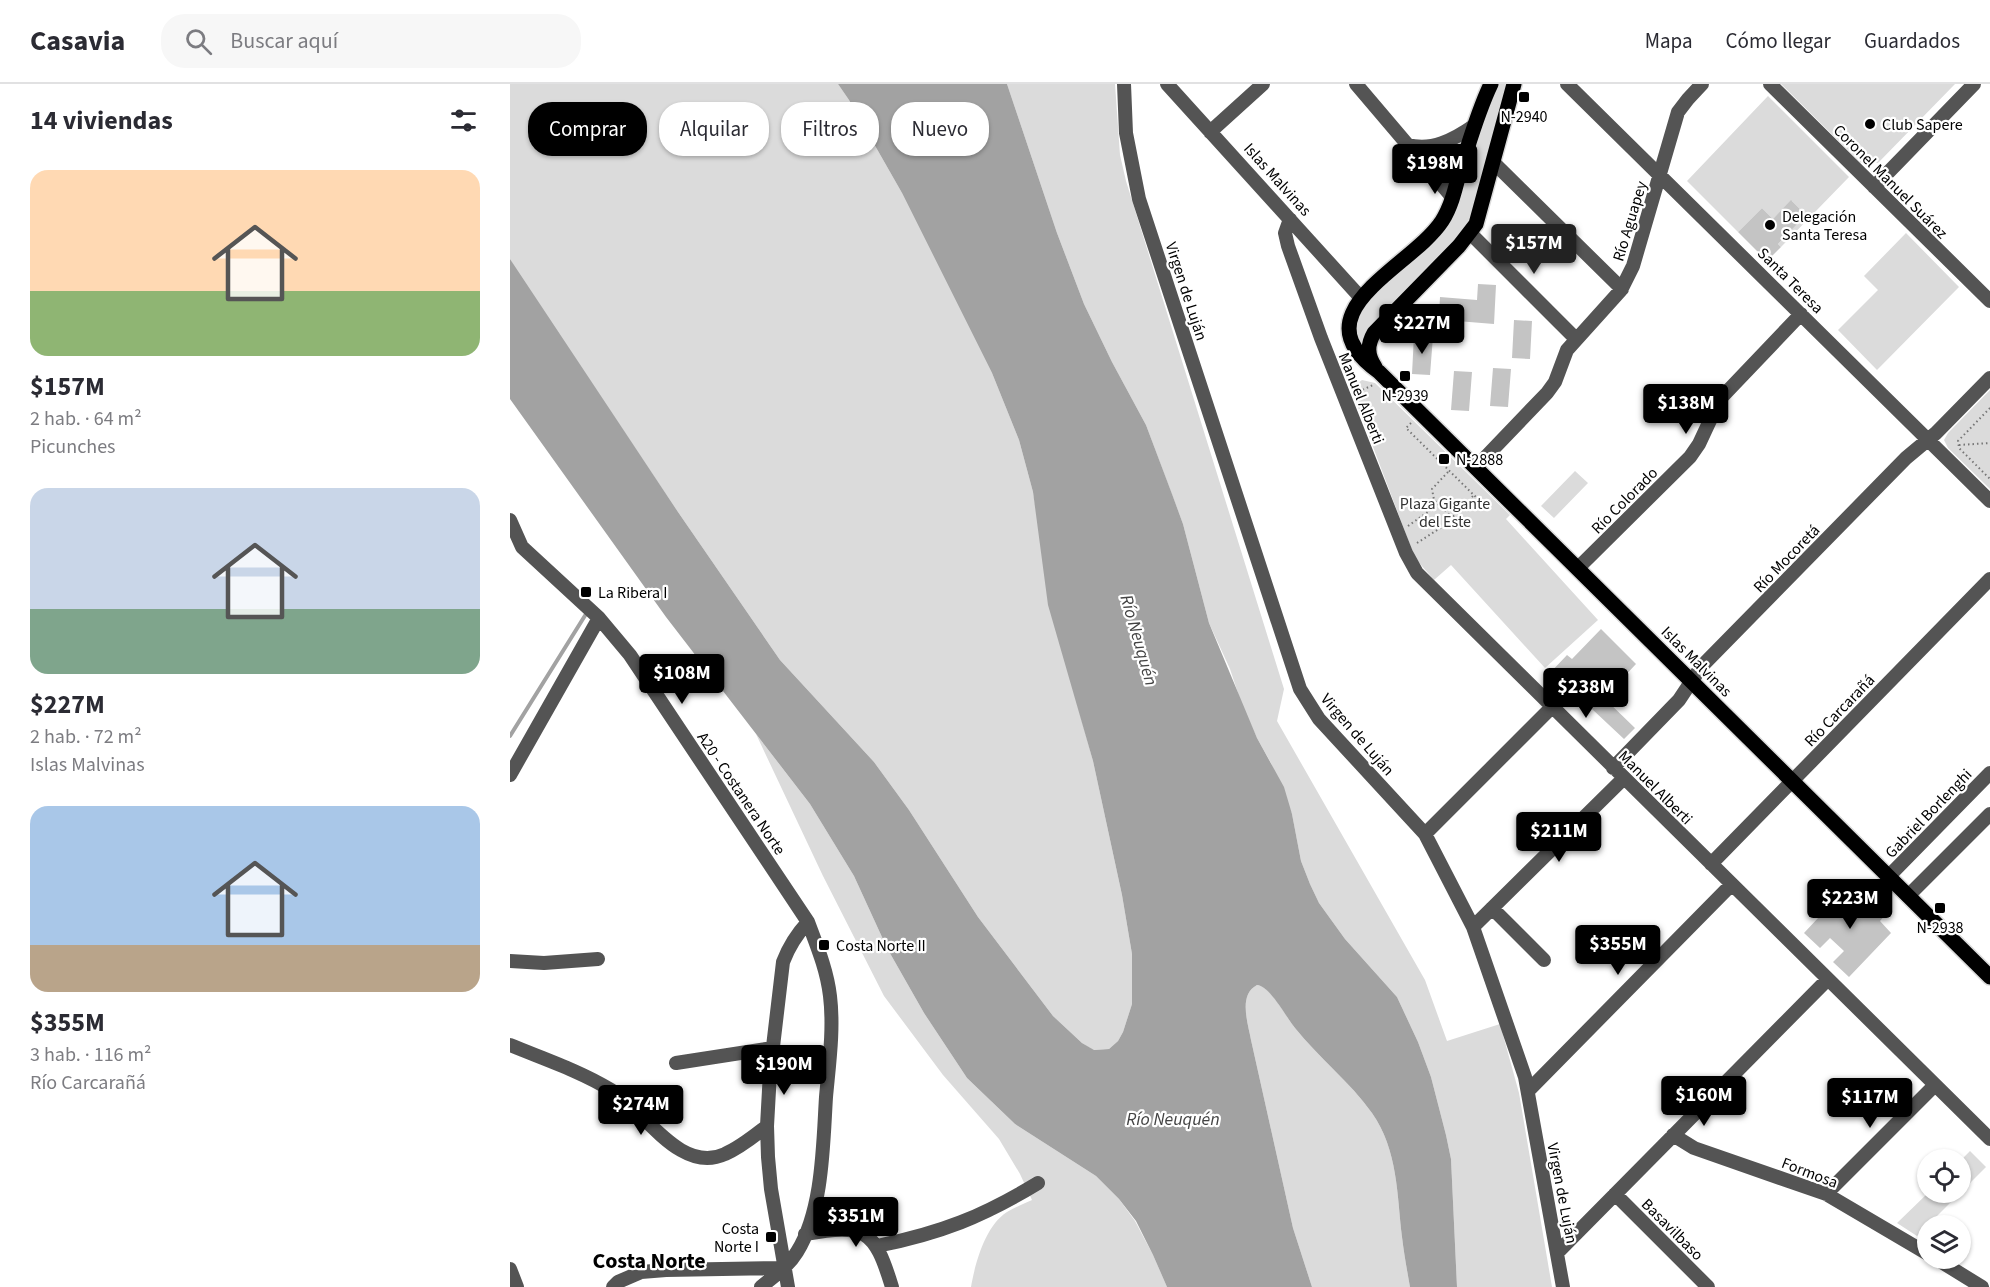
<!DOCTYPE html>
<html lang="es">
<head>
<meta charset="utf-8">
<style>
  :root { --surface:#fff; --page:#f7f7f7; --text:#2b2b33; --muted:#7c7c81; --line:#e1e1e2; --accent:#000 }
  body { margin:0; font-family:"Source Sans 3",sans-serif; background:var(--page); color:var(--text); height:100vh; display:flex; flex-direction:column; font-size:22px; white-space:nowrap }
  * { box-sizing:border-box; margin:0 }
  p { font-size:20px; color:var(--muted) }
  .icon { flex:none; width:33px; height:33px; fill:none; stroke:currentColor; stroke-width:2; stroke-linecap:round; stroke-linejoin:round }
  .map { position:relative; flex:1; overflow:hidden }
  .sheet { display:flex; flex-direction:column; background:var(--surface); width:510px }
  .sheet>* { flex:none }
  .guide { position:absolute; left:18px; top:18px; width:570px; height:54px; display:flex; gap:12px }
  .fabs { position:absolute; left:1407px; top:1065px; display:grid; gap:12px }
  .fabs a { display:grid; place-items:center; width:54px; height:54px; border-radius:50%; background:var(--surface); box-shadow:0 2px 4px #0004; font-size:30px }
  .price { position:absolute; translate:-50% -51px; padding:0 14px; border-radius:6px; background:var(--accent); color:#fff; font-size:20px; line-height:39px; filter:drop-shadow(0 2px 3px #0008) }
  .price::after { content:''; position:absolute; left:50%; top:36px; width:18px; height:14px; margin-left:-9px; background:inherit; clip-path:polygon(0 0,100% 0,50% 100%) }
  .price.active { background:#222; color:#fff }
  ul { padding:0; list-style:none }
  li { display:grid; align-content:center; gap:12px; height:318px; padding:0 30px }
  li span { display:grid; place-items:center; height:186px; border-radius:18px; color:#555 }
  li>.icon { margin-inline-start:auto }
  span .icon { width:108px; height:108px; fill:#fffc; stroke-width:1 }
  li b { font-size:26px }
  h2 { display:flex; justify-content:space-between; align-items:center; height:72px; padding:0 30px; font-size:26px }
  .tag { padding:0 21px; border-radius:24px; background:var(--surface); box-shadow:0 2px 4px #0004; font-size:21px; line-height:54px }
  .tag.active { background:var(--accent); color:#fff }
  header { display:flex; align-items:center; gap:36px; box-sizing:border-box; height:84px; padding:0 30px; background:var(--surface); border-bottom:2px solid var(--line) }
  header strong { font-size:28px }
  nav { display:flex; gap:33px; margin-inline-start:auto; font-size:21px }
  .search { width:420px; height:54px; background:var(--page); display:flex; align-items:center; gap:15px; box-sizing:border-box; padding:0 21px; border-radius:24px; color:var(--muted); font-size:22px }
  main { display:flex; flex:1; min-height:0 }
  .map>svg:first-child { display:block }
</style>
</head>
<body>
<header>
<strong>Casavia</strong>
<div class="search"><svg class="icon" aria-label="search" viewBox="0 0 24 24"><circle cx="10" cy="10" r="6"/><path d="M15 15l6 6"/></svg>Buscar aquí</div>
<nav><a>Mapa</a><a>Cómo llegar</a><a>Guardados</a></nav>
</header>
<main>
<section class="sheet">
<h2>14 viviendas<svg class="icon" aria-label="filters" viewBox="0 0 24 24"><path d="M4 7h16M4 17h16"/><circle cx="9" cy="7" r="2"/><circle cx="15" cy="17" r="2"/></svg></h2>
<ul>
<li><span style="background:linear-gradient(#ffd9b3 65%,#8fb573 0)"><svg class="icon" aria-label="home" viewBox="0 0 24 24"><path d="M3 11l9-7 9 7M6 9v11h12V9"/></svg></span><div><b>$157M</b><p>2 hab. · 64 m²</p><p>Picunches</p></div></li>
<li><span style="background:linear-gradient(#c9d6e8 65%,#7fa58c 0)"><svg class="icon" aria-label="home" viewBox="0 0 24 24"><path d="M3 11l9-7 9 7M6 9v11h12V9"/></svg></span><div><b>$227M</b><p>2 hab. · 72 m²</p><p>Islas Malvinas</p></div></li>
<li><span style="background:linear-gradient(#a9c7e8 75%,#b9a48a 0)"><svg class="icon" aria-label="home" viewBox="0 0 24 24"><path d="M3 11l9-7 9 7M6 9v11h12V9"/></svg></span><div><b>$355M</b><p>3 hab. · 116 m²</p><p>Río Carcarañá</p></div></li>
</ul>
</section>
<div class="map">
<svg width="1480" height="1203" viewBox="0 0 1480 1203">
  <rect width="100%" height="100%" fill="#fff"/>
  <path fill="#dbdbdb" d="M0,0H328L339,16L392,109L482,289L509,356L523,408L532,462L562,601L583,677L612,811L622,870V920L613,948L608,957L599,965L583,966L572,959L543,932L468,833L399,726L364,678L270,576L168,428L7,188L0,175Z
    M497,0H605L610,71L616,97L774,605L767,637L915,896L937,957L990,940L1009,1009L1042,1203H947L941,1075L936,1051L921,993L908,958L887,913L835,855L809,819L800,800L791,777L782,730L761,679L747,654L732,621L720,585L699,539L673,440L636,341L602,278L574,220L547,149Z
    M988,0H995L965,125L959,141L851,264L845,247L852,222L943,133L946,127L975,32Z
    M1271,0H1445L1368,79H1351Z
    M1258,12L1339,93L1271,163L1268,160L1296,131L1282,117L1263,135L1252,124L1228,148L1177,97Z
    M943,60H946L949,65L940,91L937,93L918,74L921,70Z
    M1396,149L1449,203L1367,286L1328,246L1368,206L1354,192Z
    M852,296L865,299L1000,431L996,435L1088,536L1035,584L941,481L924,496L905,474L843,310V303Z
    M1480,306V405L1438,364L1434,356L1438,349Z
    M1065,387L1078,399L1044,434L1031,422Z
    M246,650L300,720L344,792L377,864L414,929L457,994L505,1040L586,1092L609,1115L625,1137L643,1171L657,1203H461C465,1180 475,1142 497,1128C505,1123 514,1120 522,1116L510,1090L489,1055L433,991L374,912L313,792Z
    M747,901C760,901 776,933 785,944C809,974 840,998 862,1029C888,1066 887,1111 892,1153C894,1170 897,1186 900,1203H802L783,1144L741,956C738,939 728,911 747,901Z
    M1460,1067L1476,1083L1407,1152L1387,1139L1418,1109L1450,1108L1451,1076Z"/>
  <path fill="#a2a2a2" d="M328,0H497L547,149L574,220L602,278L636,341L662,410L673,440L699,539L747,654L774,703L782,730L791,777L800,800L809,819L835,855L887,913L908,958L921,993L936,1051L941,1075L947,1203H900C897,1186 894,1170 892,1153C887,1111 888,1066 862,1029C840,998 809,974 785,944C776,933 760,902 747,901C728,911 738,939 741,956L783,1144L802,1203H657L643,1171L626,1137L609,1115L586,1092L505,1040L457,994L414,929L377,864L344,792L300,720L156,533L0,315V175L168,428L270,576L364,678L399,726L468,833L543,932L572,959L584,966L599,965L608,957L613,948L622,920V870L612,811L583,677L538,521L523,408L509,356L482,289L392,109L339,16Z"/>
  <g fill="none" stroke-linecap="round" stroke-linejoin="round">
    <path stroke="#a2a2a2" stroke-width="4" d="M0,652L76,530"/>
  </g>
  <path fill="#c4c4c4" d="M1281,116L1296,131L1268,160L1271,163L1257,177L1228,148L1252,124L1263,135Z
    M968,200L986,201L984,240L947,237L946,253L928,252L930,213L967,216Z
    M1004,236L1022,237L1020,275L1002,274Z
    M904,251L923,252L920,291L902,290Z
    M983,284L1001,285L998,323L980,322Z
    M944,287L962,288L959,327L941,326Z
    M1091,545L1126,580L1094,614L1125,644L1114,655L1082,625L1079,629L1039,590L1057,571L1062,575Z
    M1338,802L1357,821L1362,816L1376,830L1370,837L1381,849L1339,893L1323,878L1334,867L1320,854L1310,864L1294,849Z"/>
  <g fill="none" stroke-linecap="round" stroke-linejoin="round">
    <g stroke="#dbdbdb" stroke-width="18">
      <path id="major" d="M981,0C967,29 959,60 949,90C945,106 941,123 932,137C901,184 785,228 869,288L1480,893
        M865,283C857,271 857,261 864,249L949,162L966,140L1004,0"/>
    </g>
    <path stroke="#767676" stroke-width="2" stroke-dasharray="1.5 3" stroke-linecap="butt" d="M849,313L850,307L863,301
      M1480,324L1448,357L1449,364L1480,395
      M901,339L896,344L980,427
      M1449,361L1480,359
      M938,388L922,405L924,416L942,433
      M898,442L929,420
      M907,459L935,441L964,411"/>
    <path stroke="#545454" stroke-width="14" d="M614,0L616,49L629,115L790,605L809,635L915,750L963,843L1015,993L1053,1203
      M657,0L851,214
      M846,0L942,113
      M1057,0L1480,417
      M1260,0L1480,217
      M700,48L753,0
      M896,60C920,69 945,55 965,41
      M983,78L1112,205
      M1364,103L1464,0
      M780,135L775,149L778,162L811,254L896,469L907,489L1480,1055
      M960,149L1066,255
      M966,383L1037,309L1045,298L1057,266L1111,206L1123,182L1168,28L1178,15L1192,0
      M0,436L12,463L89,534L120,571L298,838C307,862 317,886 320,912C324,945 319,980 316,1013C313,1061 313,1126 287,1168C278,1183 263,1193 251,1203
      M1068,484L1180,373L1189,360L1210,315L1291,230
      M1103,684L1169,616L1191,583L1396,374L1426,349L1480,294
      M0,691L89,534
      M915,750L1042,623
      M1201,780L1480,495
      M1379,792L1480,689
      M1398,812L1480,730
      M982,824L1034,876
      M963,843L1114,694
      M0,877L34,879L88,875
      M0,961C34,975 70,987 101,1006C134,1026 170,1091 215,1070C231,1063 244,1052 257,1042
      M166,979L263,964
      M1018,1007L1222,800
      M1163,1051L1184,1064L1316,1110L1418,1170
      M1105,1110L1198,1203
      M1316,1110L1425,1001
      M295,1150C355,1140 364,1144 382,1203
      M367,1162C431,1149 472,1133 528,1099
      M1048,1168L1318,895
      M1425,1174L1472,1203
      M0,1185L7,1203
      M103,1203L108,1198L131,1188L156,1186L274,1184
      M278,1203L261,1105L258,1073L257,1042L260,988L273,878C279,862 286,851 298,838"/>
    <use href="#major" stroke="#000" stroke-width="15"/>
  </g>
  <g fill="#000" stroke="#fff" stroke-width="2">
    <rect x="1008" y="7" width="12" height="12" rx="3"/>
    <circle cx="1360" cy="40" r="6"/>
    <circle cx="1260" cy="141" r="6"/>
    <rect x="889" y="286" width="12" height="12" rx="3"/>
    <rect x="928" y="369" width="12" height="12" rx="3"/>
    <rect x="70" y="502" width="12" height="12" rx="3"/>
    <rect x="1424" y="818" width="12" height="12" rx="3"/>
    <rect x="308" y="855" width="12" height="12" rx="3"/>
    <rect x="255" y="1147" width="12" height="12" rx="3"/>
  </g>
  <g text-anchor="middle" stroke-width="4.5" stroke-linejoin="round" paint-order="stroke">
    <g font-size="16" fill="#000" stroke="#fff" text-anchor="start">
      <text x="1014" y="38" text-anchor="middle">N-2940</text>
      <text x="1372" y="46">Club Sapere</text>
      <text x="1272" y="138">Delegación<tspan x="1272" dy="18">Santa Teresa</tspan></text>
      <text x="895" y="317" text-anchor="middle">N-2939</text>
      <text x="946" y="381">N-2888</text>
      <text x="88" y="514">La Ribera I</text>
      <text x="1430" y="849" text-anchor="middle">N-2938</text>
      <text x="326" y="867">Costa Norte II</text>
      <text x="249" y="1150" text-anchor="end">Costa<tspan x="249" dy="18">Norte I</tspan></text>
    </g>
    <g font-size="16" fill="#000" stroke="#fff">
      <text transform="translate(768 95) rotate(48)" y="6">Islas Malvinas</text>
      <text transform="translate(1381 97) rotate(45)" y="6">Coronel Manuel Suárez</text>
      <text transform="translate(1119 137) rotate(-73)" y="6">Río Aguapey</text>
      <text transform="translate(1281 196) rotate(45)" y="6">Santa Teresa</text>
      <text transform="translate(677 207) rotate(72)" y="6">Virgen de Luján</text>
      <text transform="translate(852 314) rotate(68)" y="6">Manuel Alberti</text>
      <text transform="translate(1114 416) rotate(-45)" y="6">Río Colorado</text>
      <text transform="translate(1276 474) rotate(-46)" y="6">Río Mocoretá</text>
      <text transform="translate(1187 577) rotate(45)" y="6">Islas Malvinas</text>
      <text transform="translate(1329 626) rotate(-46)" y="6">Río Carcarañá</text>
      <text transform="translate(848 650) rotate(49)" y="6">Virgen de Luján</text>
      <text transform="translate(1146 703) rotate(45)" y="6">Manuel Alberti</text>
      <text transform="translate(232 709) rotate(56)" y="6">A20 - Costanera Norte</text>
      <text transform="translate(1418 729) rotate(-46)" y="6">Gabriel Borlenghi</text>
      <text transform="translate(1300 1088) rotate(21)" y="6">Formosa</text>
      <text transform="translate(1053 1109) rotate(79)" y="6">Virgen de Luján</text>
      <text transform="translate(1163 1145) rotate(45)" y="6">Basavilbaso</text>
    </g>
    <g font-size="16" fill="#323232" stroke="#fff">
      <text x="935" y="425">Plaza Gigante<tspan x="935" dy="18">del Este</tspan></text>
    </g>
    <g font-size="18" font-style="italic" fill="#434343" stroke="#fff">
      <text transform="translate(629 556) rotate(74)" y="6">Río Neuquén</text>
      <text x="663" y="1041">Río Neuquén</text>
    </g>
    <g font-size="22" font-weight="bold" fill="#000" stroke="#fff">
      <text x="139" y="1184">Costa Norte</text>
    </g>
  </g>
</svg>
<div class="fabs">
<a><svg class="icon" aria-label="locate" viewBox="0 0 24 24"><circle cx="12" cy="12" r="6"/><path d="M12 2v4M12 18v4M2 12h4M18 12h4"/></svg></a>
<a><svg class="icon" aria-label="layers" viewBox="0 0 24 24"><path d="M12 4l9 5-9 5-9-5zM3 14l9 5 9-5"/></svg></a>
</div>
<b class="price" style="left:925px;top:111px">$198M</b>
<b class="price active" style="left:1024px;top:191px">$157M</b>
<b class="price" style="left:912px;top:271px">$227M</b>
<b class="price" style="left:1176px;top:351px">$138M</b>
<b class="price" style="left:172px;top:621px">$108M</b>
<b class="price" style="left:1076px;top:635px">$238M</b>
<b class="price" style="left:1049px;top:779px">$211M</b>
<b class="price" style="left:1340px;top:846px">$223M</b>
<b class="price" style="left:1108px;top:892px">$355M</b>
<b class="price" style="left:274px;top:1012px">$190M</b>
<b class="price" style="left:1194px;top:1043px">$160M</b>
<b class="price" style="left:1360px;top:1045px">$117M</b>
<b class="price" style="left:131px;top:1052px">$274M</b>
<b class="price" style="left:346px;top:1164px">$351M</b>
<div class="guide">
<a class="tag active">Comprar</a>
<a class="tag">Alquilar</a>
<a class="tag">Filtros</a>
<a class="tag">Nuevo</a>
</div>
</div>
</main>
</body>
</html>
